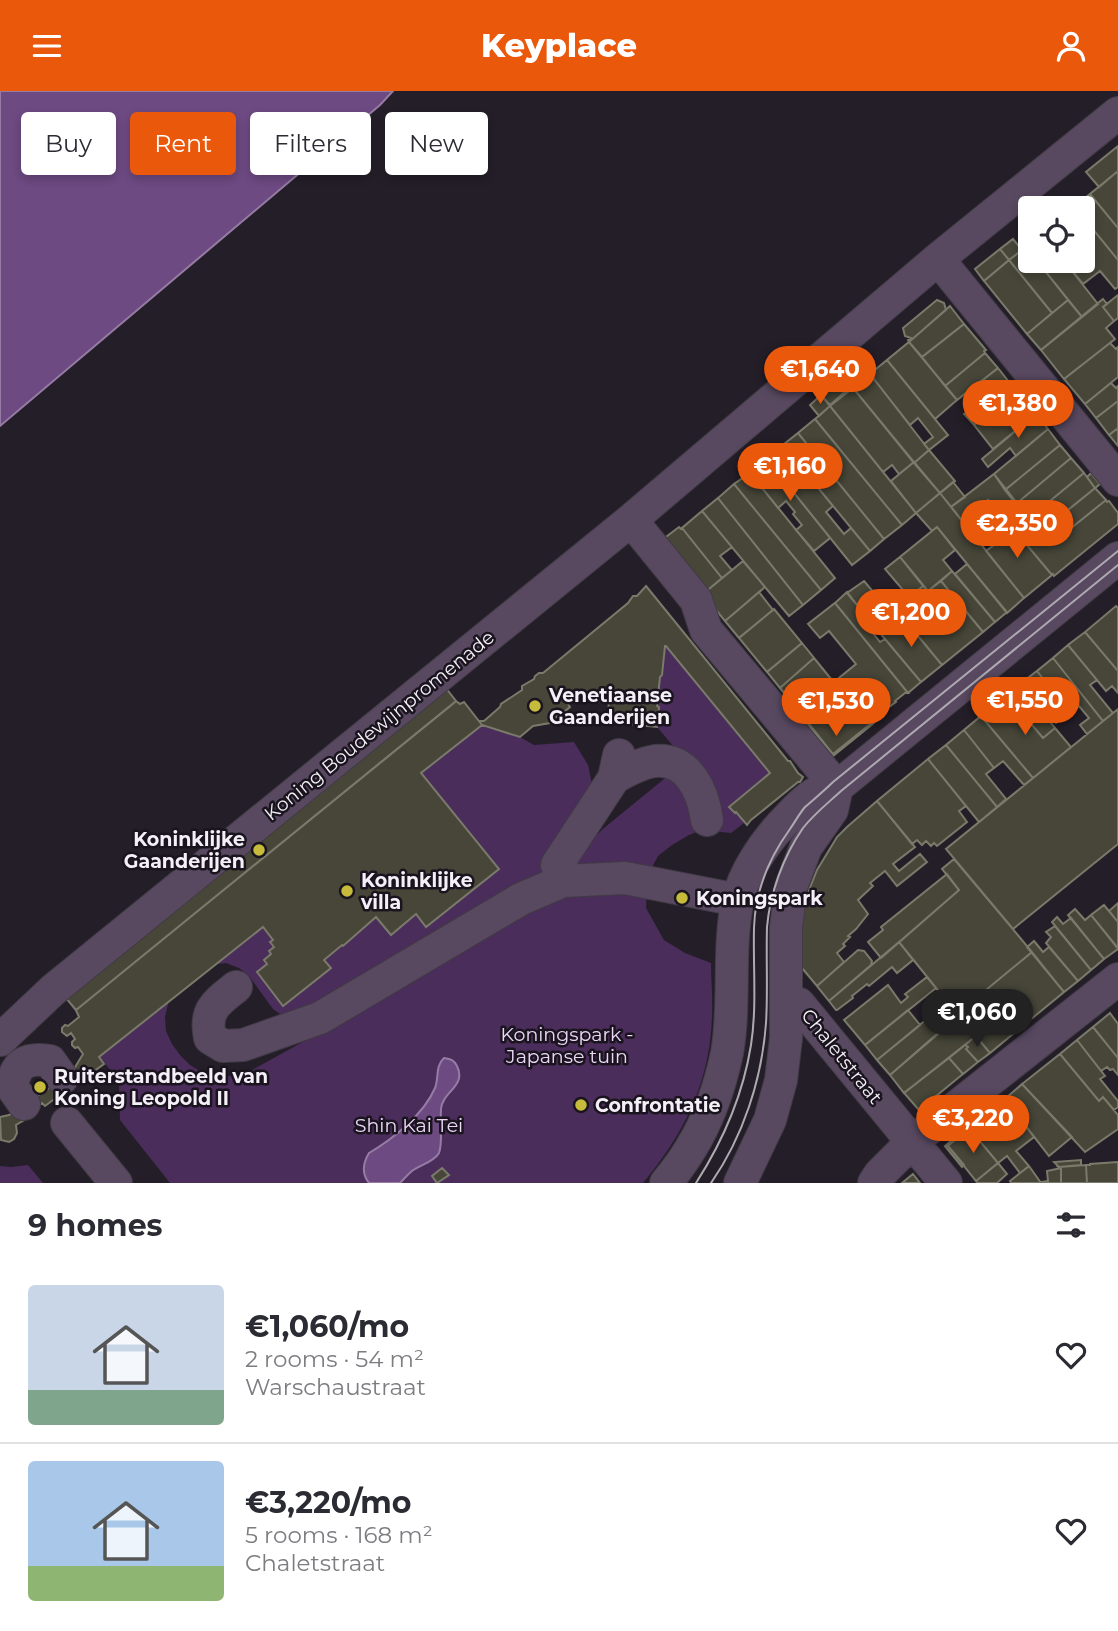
<!DOCTYPE html>
<html lang="en">
<head>
<meta charset="utf-8">
<style>
  :root { --surface:#fff; --page:#f7f7f7; --text:#2b2b33; --muted:#7c7c81; --line:#e1e1e2; --accent:#ea580c }
  body { margin:0; font-family:Montserrat,sans-serif; background:var(--page); color:var(--text); height:100vh; display:flex; flex-direction:column; font-size:26px; white-space:nowrap }
  * { box-sizing:border-box; margin:0 }
  p { font-size:23px; color:var(--muted) }
  .icon { flex:none; width:38px; height:38px; fill:none; stroke:currentColor; stroke-width:2; stroke-linecap:round; stroke-linejoin:round }
  .map { position:relative; height:1092px; overflow:hidden }
  .details { display:flex; flex-direction:column; background:var(--surface); flex:1 }
  .details>* { flex:none }
  .guide { position:absolute; left:21px; top:21px; width:700px; height:63px; display:flex; gap:14px }
  .buttons { position:absolute; left:1018px; top:105px; display:grid; gap:14px }
  .buttons a { display:grid; place-items:center; width:77px; height:77px; border-radius:7px; background:var(--surface); box-shadow:0 4px 10px #0003; font-size:35px }
  .price { position:absolute; translate:-50% -60px; padding:0 16px; border-radius:24px; background:var(--accent); color:#fff; font-size:23px; line-height:46px; filter:drop-shadow(0 2px 4px #0008) }
  .price::after { content:''; position:absolute; left:50%; top:42px; width:21px; height:16px; margin-left:-10px; background:inherit; clip-path:polygon(0 0,100% 0,50% 100%) }
  .price.current { background:#222; color:#fff }
  ul { padding:0; list-style:none }
  li { display:flex; align-items:center; gap:21px; height:175px; padding:0 28px }
  li+li { border-top:2px solid var(--line) }
  li span { display:grid; place-items:center; flex:none; width:196px; height:140px; border-radius:7px; color:#555 }
  li>.icon { margin-inline-start:auto }
  span .icon { width:84px; height:84px; fill:#fffc; stroke-width:1 }
  li b { font-size:30px }
  h2 { display:flex; justify-content:space-between; align-items:center; height:84px; padding:0 28px; font-size:30px }
  .tag { padding:0 24px; border-radius:7px; background:var(--surface); box-shadow:0 4px 10px #0003; font-size:24px; line-height:63px }
  .tag.current { background:var(--accent); color:#fff }
  header { display:flex; justify-content:space-between; align-items:center; height:91px; padding:0 28px; background:var(--accent); color:#fff; font-size:32px; font-weight:800 }
  .map>svg:first-child { display:block }
</style>
</head>
<body>
<header><svg class="icon" aria-label="menu" viewBox="0 0 24 24"><path d="M4 6h16M4 12h16M4 18h16"/></svg>Keyplace<svg class="icon" aria-label="person" viewBox="0 0 24 24"><circle cx="12" cy="8" r="4"/><path d="M4 21q1-7 8-7t8 7"/></svg></header>
<div class="map">
<svg width="1118" height="1092" viewBox="0 0 1118 1092">
  <rect width="100%" height="100%" fill="#241e28"/>
  <path fill="#4a2d5a" d="M665,555H666L770,682L736,721L744,732L731,742L702,739L689,744L672,754L658,765L649,782L568,779L578,761L604,737L686,670L657,636L659,616L657,615L660,586L662,584Z
    M445,596L457,611L461,613L464,611L482,634L520,646L534,654L574,651L588,674L592,693L586,715L539,786L303,926L283,925L273,918L249,885L239,877L226,872L208,874L169,909L165,926L166,940L172,953L180,964L190,974L203,982L219,987L247,982L326,938L513,825L561,803L647,795L646,817L664,849L685,862L711,872C711,890 713,908 712,926C710,991 684,1043 643,1092H170L120,1029L119,992L113,982L99,966L83,963L78,957H75L72,951L75,947L71,943L67,945L62,941V937L65,934L69,935L79,926L65,906Z
    M28,1074L43,1092H0V1075L11,1076Z"/>
  <path fill="#6d4a82" stroke="#967ca5" stroke-width="2" d="M0,0H393L380,14L0,335Z
    M444,967C451,968 454,969 457,975C467,995 442,1001 441,1018C440,1030 443,1052 439,1062C434,1071 420,1074 412,1080C407,1084 404,1088 400,1092H369C361,1082 363,1072 369,1062C393,1048 424,1023 435,997C439,987 435,975 444,967Z"/>
  <path fill="#474639" stroke="#7a7a6b" stroke-width="2" d="M1118,55V80L1099,96L1086,81Z
    M1118,80V137L1090,103Z
    M1090,103L1118,137V169L1083,126V117H1077L1075,115Z
    M1083,126L1118,169V196L1115,198L1100,180L1083,193L1064,170H1083Z
    M1031,133V151L1029,153L1020,142Z
    M1013,148L1022,159L1009,169L1000,158Z
    M1026,156L1031,162V170H1037L1068,209L1052,222L1009,169Z
    M1000,158L1009,169L984,190L975,178Z
    M1009,169L1052,222L1027,243L984,190Z
    M1037,170H1064L1098,213L1082,226Z
    M1118,204V227L1114,230L1103,216Z
    M1103,208L1107,213L1103,216L1114,230L1106,237L1115,248L1064,288L1041,259Z
    M937,209L944,212L946,219L909,251L908,249L911,247L905,245L903,237Z
    M1068,209L1082,226L1041,259L1027,243Z
    M950,215L964,233L922,266L909,251Z
    M964,233L986,259L984,260L985,262L945,295L922,266Z
    M909,251L957,309L935,328L887,269Z
    M1110,252L1116,258L1118,256V286L1085,313L1064,288Z
    M985,262L998,277L957,309L945,295Z
    M887,269L948,344L929,359L924,353L933,346L918,327L910,334L870,283Z
    M998,277L1016,300L974,334L964,323L975,316L971,310L978,304L973,297Z
    M870,283L929,359L914,372L853,297Z
    M838,290L846,300L830,314L821,304Z
    M1111,292L1116,297L1118,295V310L1096,327L1085,313Z
    M853,297L914,371L899,383L892,374L883,381L830,315Z
    M1016,300L1036,323L993,358L974,334Z
    M821,304L830,315L819,325L810,314Z
    M1118,310V337L1109,344L1096,327Z
    M830,315L916,422L902,434L815,328Z
    M1036,323L1048,338L1016,365L1010,357L988,376L982,368Z
    M815,328L902,434L884,448L798,342Z
    M1118,337V355L1109,344Z
    M1048,338L1060,354L1005,399L994,383Z
    M798,342L884,448L870,460L783,354Z
    M783,354L833,415L826,421L844,443L851,437L870,460L852,474L766,367Z
    M1060,354L1071,367L1016,413L1005,399Z
    M929,359L955,390L940,402L914,372Z
    M766,367L830,447L814,460L796,439L802,434L793,423L795,421L786,410L778,417L750,382Z
    M1071,367L1084,382L1028,428L1016,413Z
    M914,371L940,402L916,422L891,390Z
    M750,382L835,487L821,499L734,393Z
    M1084,382L1095,397L1040,442L1028,428Z
    M1091,382L1100,393L1095,397L1087,386Z
    M994,383L1050,454L1106,409L1107,411L1109,410L1118,422V433L1054,485L1053,483L1052,484L1006,429L1005,430L988,409L962,430L951,416Z
    M953,391L965,406L951,416L940,402Z
    M734,393L821,499L803,514L718,407Z
    M1095,397L1106,409L1064,443L1053,431Z
    M940,402L1024,507L1007,522L937,436L932,440L916,422Z
    M718,407L803,514L789,525L702,420Z
    M702,420L732,456L720,465L732,479L722,487L682,437Z
    M1006,429L1052,484L1024,507L986,460L994,454L987,445Z
    M1053,431L1064,443L1050,454L1040,442Z
    M679,436L681,438L682,437L722,487L703,503L658,452Z
    M937,436L955,459L943,469L952,480L928,500L900,466Z
    M900,466L923,495L909,506L885,478Z
    M743,470L765,496L725,530L703,503Z
    M967,473L1007,521L995,531L955,483Z
    M952,480L995,531L983,541L941,490Z
    M864,490L896,528L880,542L847,502Z
    M941,490L983,541L942,574L903,527L910,522L914,525L921,520L909,506L923,495L928,500Z
    M646,495L788,670H790L798,682L803,686L800,691H798L751,729L747,734L736,721L735,722L729,716L770,682L666,555H665L662,584L660,586L657,615L659,616L657,636L607,631L609,611L570,608L566,610L570,616L564,621L562,620L550,632L533,635L520,646L482,634L479,630H484L500,616L501,613L522,599V595L534,588L535,585L539,582H543L628,512L633,505H637Z
    M759,501L773,519L739,547L725,530Z
    M847,501L865,524L861,527L880,551L885,548L921,591L908,602L835,512Z
    M835,512L908,602H905L895,610L896,611L874,627V630L839,587L856,573L829,540L820,547L808,533Z
    M1116,515L1118,517V580L1085,541Z
    M774,518L802,552L767,581L739,547Z
    M901,524L942,574L921,591L880,542Z
    M1085,541L1118,580V602L1112,595L1106,600L1068,554Z
    M802,552L814,567L780,597L767,581Z
    M1068,554L1097,589L1090,594L1113,622L1103,630L1053,567Z
    M814,567L840,599L806,629L780,597Z
    M1053,567L1103,630L1087,643L1080,634L1089,627L1079,615L1070,622L1037,580Z
    M1037,580L1067,618L1066,619L1068,622L1056,632L1053,629L1051,631L1020,593Z
    M1020,593L1055,637L1043,647L1007,604Z
    M445,596L456,610L454,612L76,919L65,906Z
    M840,599L847,606L851,602L874,630L833,663L806,629Z
    M1007,604L1043,647L1055,637L1071,656L1033,687L981,625Z
    M456,610L460,613L464,611L482,634L421,682L499,778L426,836L416,823L391,844L376,826L343,855L342,854L324,869L331,877L283,915L257,881L267,873L264,869L271,863L269,860L274,856L270,851L273,849L263,836L99,966L104,973L76,993L74,978L83,963L78,956L75,957L72,954V951L75,948L71,942L67,945L62,941V937L65,934L68,935L79,926L76,919Z
    M1118,618V753L1013,838L946,758Z
    M981,625L1033,687L1024,694L1003,670L994,677L964,639Z
    M806,629L833,663L873,631L874,632L833,665L805,631Z
    M964,639L994,677L986,683L1006,708L997,716L946,654Z
    M946,654L997,716L979,731L928,668Z
    M928,668L966,715L959,720L967,731L937,755L934,752L931,755L926,750L922,754L917,749L912,753L877,710Z
    M877,710L915,756L893,773L899,780L920,763L927,771L897,795L885,780L870,792L873,795L858,809L868,823L856,838L848,845L850,846L843,853L845,855L837,862L844,871L817,895L802,877L800,844L805,809L817,779L837,746L847,736Z
    M954,768L1032,861L957,923L899,851L959,799L942,778Z
    M947,783L959,799L881,867L868,851L883,839L881,836Z
    M1118,812V831L1109,820Z
    M1104,814L1118,831V857L1091,824Z
    M1075,818L1085,829L1091,824L1118,858L1104,868L1068,824Z
    M1057,826L1063,833L1071,827L1104,868L1091,879L1052,831Z
    M1055,835L1091,879L1078,890L1046,852L1051,846L1046,841Z
    M1034,850L1043,861L1049,856L1078,890L1064,901L1027,856Z
    M899,851L913,869L897,882L892,876L869,895L867,893L852,905L853,907L837,919H836L829,910Z
    M858,859L864,860L872,870L871,874L829,910L817,895Z
    M1032,861L1064,901L990,962L957,923Z
    M927,886L936,897L865,954L844,929L888,894L901,912L908,906L905,903Z
    M908,919L920,934L877,969L865,954Z
    M1110,922L1118,933V967L1093,936Z
    M959,925L976,945L904,1002L890,984Z
    M927,928L938,942L890,984L877,969Z
    M1093,936L1118,967V984L1113,978L1110,979L1107,976L1101,980L1077,949Z
    M976,945L990,962L978,971L966,958L968,956L965,954Z
    M1077,949L1105,985L1100,988L1118,1010V1016L1114,1019L1103,1006L1099,1010L1060,963Z
    M965,954L968,956L966,958L978,971L963,983L949,967Z
    M1060,963L1099,1010L1103,1006L1118,1024V1038L1085,1061L1022,993Z
    M949,967L963,983L919,1019L904,1002Z
    M1022,993L1072,1046L1049,1065L1005,1008Z
    M49,997L61,999L55,1003L57,1006L45,1015L42,1012L37,1016V1005Z
    M1005,1008L1034,1046L1016,1060L1029,1075L1020,1082L1007,1065L998,1072L969,1037Z
    M18,1018L26,1028L16,1034L17,1042L14,1048L9,1051L1,1049L0,1026L9,1024Z
    M969,1037L998,1072L976,1090L948,1055Z
    M962,1040L964,1041L948,1055L964,1074L962,1076L945,1055Z
    M1081,1069V1074L1059,1076L1054,1071Z
    M1118,1071V1092H1087L1086,1074H1090V1073Z
    M998,1072L1007,1083L997,1092H978L976,1090Z
    M1086,1074L1087,1092H1061V1077L1059,1076Z
    M1029,1075L1041,1092H1011L1010,1090Z
    M442,1077L449,1084L437,1092L432,1085Z
    M1061,1077V1092H1041V1091L1048,1090L1047,1080Z
    M913,1083L920,1092H902Z"/>
  <g fill="none" stroke-linecap="round" stroke-linejoin="round">
    <g stroke="#413b45" stroke-width="34">
      <path id="minor" d="M938,168L1118,389
        M631,429L696,509L706,539L837,696
        M614,687C626,680 641,672 655,670C689,667 703,701 707,729
        M563,790L557,774L614,687L619,664
        M236,896C216,912 204,919 210,947L223,955L243,954L320,927L521,808L563,790L625,787L738,809
        M787,912L799,913L946,1092
        M0,949L53,899L631,429L938,168L1118,22
        M24,1013L12,996C15,972 27,966 50,970L62,987
        M67,1032L116,1092
        M666,1092C675,1081 684,1069 691,1057C709,1028 720,995 727,962C736,912 727,858 738,808C744,782 763,754 781,734C791,724 803,709 816,702C823,699 830,698 837,696L1118,467
        M740,1092L770,1029L781,989L786,947V837L791,796L806,756L832,719L837,696
        M874,1092L880,1083L912,1051L1118,888"/>
    </g>
    <use href="#minor" stroke="#584961" stroke-width="32"/>
    <path stroke="#afa9b2" stroke-width="2" d="M696,1092C723,1050 743,1004 751,954C757,916 753,876 754,837C755,801 769,767 790,738C795,731 799,723 805,716C814,708 824,700 833,691L1118,460
      M711,1092C743,1046 762,988 766,932C768,901 766,868 767,836C770,802 783,766 803,737C814,723 828,712 841,700L1118,474"/>
  </g>
  <g fill="#c7bb3c" stroke="#1a141e" stroke-width="2.5">
    <circle cx="535" cy="615" r="7"/>
    <circle cx="259" cy="759" r="7"/>
    <circle cx="347" cy="800" r="7"/>
    <circle cx="682" cy="807" r="7"/>
    <circle cx="40" cy="996" r="7"/>
    <circle cx="581" cy="1014" r="7"/>
  </g>
  <g text-anchor="middle" stroke-width="5" stroke-linejoin="round" paint-order="stroke">
    <g font-size="19" font-weight="bold" fill="#f5f0f8" stroke="#1a141e" text-anchor="start">
      <text x="549" y="611">Venetiaanse<tspan x="549" dy="22">Gaanderijen</tspan></text>
      <text x="245" y="755" text-anchor="end">Koninklijke<tspan x="245" dy="22">Gaanderijen</tspan></text>
      <text x="361" y="796">Koninklijke<tspan x="361" dy="22">villa</tspan></text>
      <text x="696" y="814">Koningspark</text>
      <text x="54" y="992">Ruiterstandbeeld van<tspan x="54" dy="22">Koning Leopold II</tspan></text>
      <text x="595" y="1021">Confrontatie</text>
    </g>
    <g font-size="19" fill="#f5f0f8" stroke="#1a141e">
      <text transform="translate(379 634) rotate(-39)" y="7">Koning Boudewijnpromenade</text>
      <text transform="translate(842 965) rotate(51)" y="7">Chaletstraat</text>
    </g>
    <g font-size="19" fill="#ecd7f9" stroke="#1a141e">
      <text x="567" y="950">Koningspark -<tspan x="567" dy="22">Japanse tuin</tspan></text>
      <text x="409" y="1041">Shin Kai Tei</text>
    </g>
  </g>
</svg>
<div class="buttons">
<a><svg class="icon" aria-label="locate" viewBox="0 0 24 24"><circle cx="12" cy="12" r="6"/><path d="M12 2v4M12 18v4M2 12h4M18 12h4"/></svg></a>
</div>
<b class="price" style="left:820px;top:315px">€1,640</b>
<b class="price" style="left:1018px;top:349px">€1,380</b>
<b class="price" style="left:790px;top:412px">€1,160</b>
<b class="price" style="left:1017px;top:469px">€2,350</b>
<b class="price" style="left:911px;top:558px">€1,200</b>
<b class="price" style="left:1025px;top:646px">€1,550</b>
<b class="price" style="left:836px;top:647px">€1,530</b>
<b class="price current" style="left:977px;top:958px">€1,060</b>
<b class="price" style="left:973px;top:1064px">€3,220</b>
<div class="guide">
<a class="tag">Buy</a>
<a class="tag current">Rent</a>
<a class="tag">Filters</a>
<a class="tag">New</a>
</div>
</div>
<section class="details">
<h2>9 homes<svg class="icon" aria-label="filters" viewBox="0 0 24 24"><path d="M4 7h16M4 17h16"/><circle cx="9" cy="7" r="2"/><circle cx="15" cy="17" r="2"/></svg></h2>
<ul>
<li><span style="background:linear-gradient(#c9d6e8 75%,#7fa58c 0)"><svg class="icon" aria-label="home" viewBox="0 0 24 24"><path d="M3 11l9-7 9 7M6 9v11h12V9"/></svg></span><div><b>€1,060/mo</b><p>2 rooms · 54 m²</p><p>Warschaustraat</p></div><svg class="icon" aria-label="heart" viewBox="0 0 24 24"><path d="M12 20l-8-8c-3-5 5-10 8-4 3-6 11-1 8 4z"/></svg></li>
<li><span style="background:linear-gradient(#a9c7e8 75%,#8fb573 0)"><svg class="icon" aria-label="home" viewBox="0 0 24 24"><path d="M3 11l9-7 9 7M6 9v11h12V9"/></svg></span><div><b>€3,220/mo</b><p>5 rooms · 168 m²</p><p>Chaletstraat</p></div><svg class="icon" aria-label="heart" viewBox="0 0 24 24"><path d="M12 20l-8-8c-3-5 5-10 8-4 3-6 11-1 8 4z"/></svg></li>
</ul>
</section>
</body>
</html>
